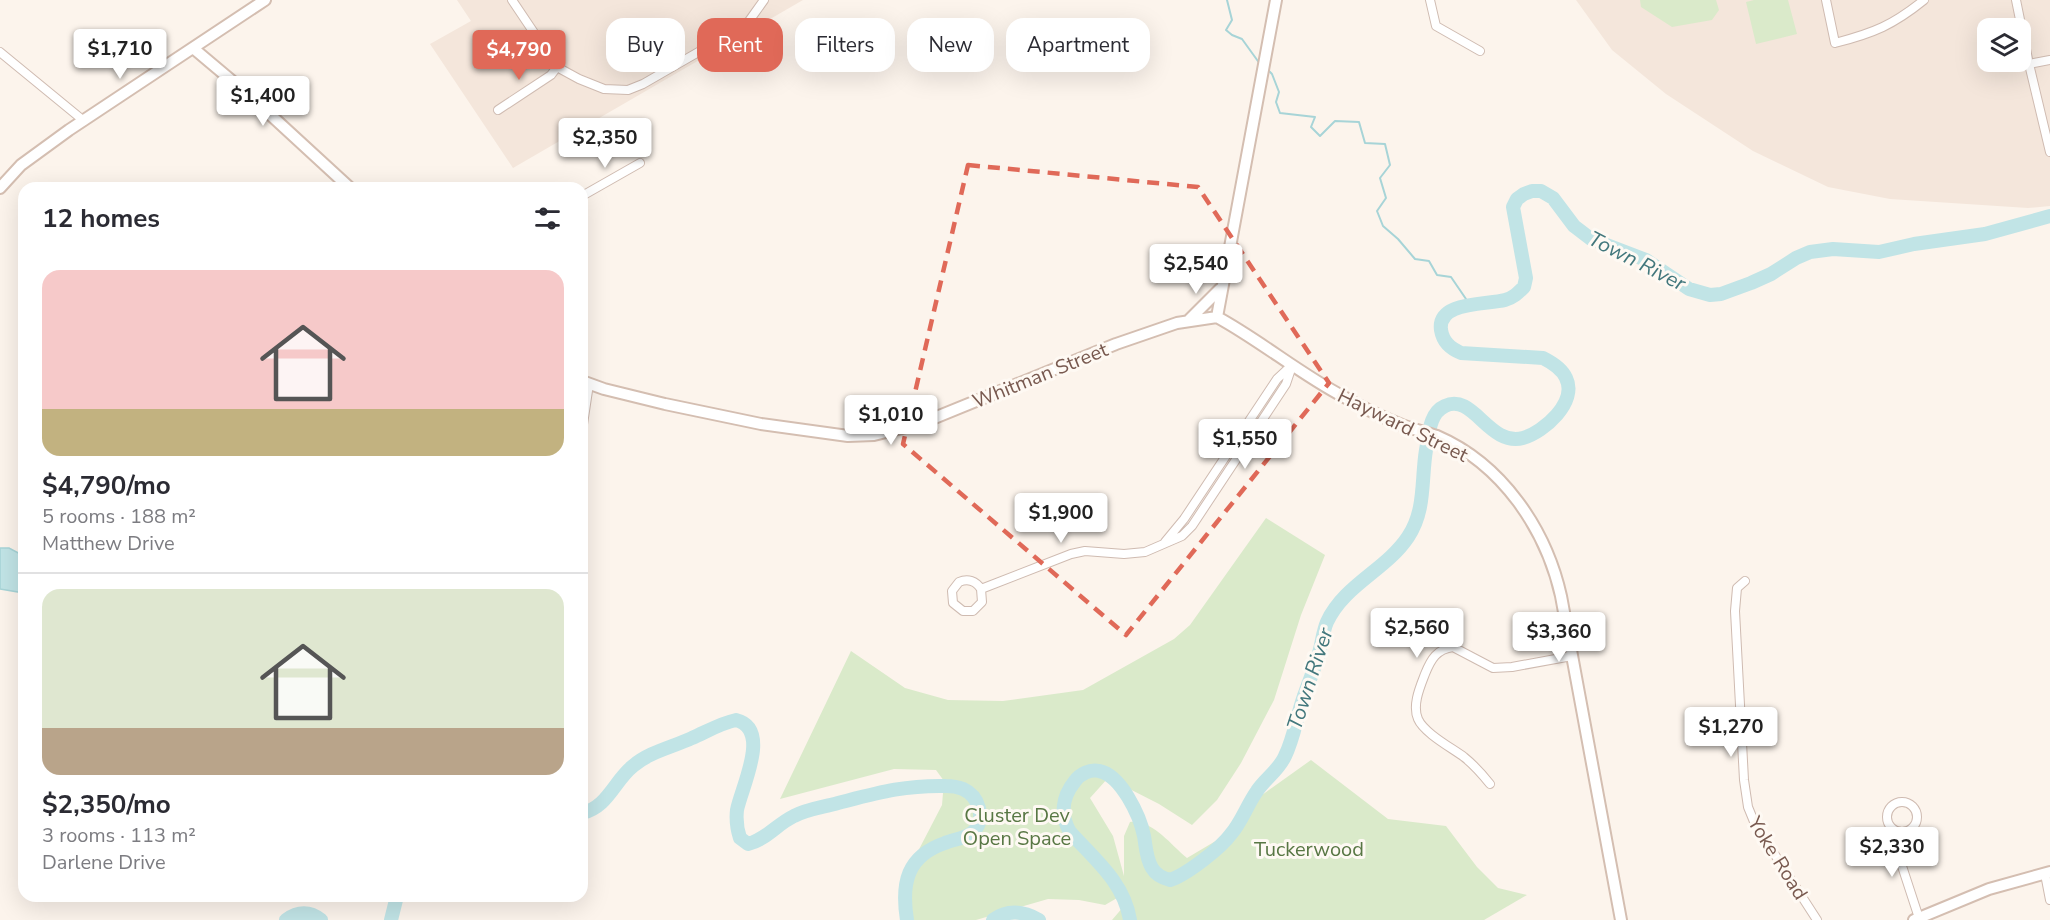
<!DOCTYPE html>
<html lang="en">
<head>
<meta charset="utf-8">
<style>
  :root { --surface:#fff; --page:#f7f7f7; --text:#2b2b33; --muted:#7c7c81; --line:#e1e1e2; --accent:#e06958 }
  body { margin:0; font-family:"Nunito Sans",sans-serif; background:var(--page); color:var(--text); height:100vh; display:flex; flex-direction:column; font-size:22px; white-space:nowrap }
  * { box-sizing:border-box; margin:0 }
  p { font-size:20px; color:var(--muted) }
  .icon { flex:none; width:33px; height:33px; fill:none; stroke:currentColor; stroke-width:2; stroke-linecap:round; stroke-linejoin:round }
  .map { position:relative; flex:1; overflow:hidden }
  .details { position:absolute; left:18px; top:182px; width:570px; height:720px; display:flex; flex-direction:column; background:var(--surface); border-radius:18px; box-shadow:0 6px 24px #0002 }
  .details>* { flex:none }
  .guide { position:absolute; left:606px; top:18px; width:570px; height:54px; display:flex; gap:12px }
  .controls { position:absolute; left:1977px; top:18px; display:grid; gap:12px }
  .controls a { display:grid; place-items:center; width:54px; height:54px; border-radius:12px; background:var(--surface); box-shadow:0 6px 24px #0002; font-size:30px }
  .price { position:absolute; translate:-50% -51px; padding:0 14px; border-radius:6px; background:#fff; color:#222; font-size:20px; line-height:39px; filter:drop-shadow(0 2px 3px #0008) }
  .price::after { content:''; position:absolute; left:50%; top:36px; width:18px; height:14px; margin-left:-9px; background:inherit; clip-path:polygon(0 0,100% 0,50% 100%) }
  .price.selected { background:var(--accent); color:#fff }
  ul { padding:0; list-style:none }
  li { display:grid; align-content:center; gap:12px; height:318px; padding:0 24px }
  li+li { border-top:2px solid var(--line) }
  li span { display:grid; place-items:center; height:186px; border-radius:18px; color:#555 }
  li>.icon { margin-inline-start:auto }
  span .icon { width:108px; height:108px; fill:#fffc; stroke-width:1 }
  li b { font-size:26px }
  h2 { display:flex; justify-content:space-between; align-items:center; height:72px; padding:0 24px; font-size:26px }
  .chip { padding:0 21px; border-radius:18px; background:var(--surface); box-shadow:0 6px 24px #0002; font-size:21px; line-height:54px }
  .chip.selected { background:var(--accent); color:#fff }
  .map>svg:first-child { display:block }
</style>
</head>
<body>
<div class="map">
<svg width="2050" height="920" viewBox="0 0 2050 920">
  <rect width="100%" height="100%" fill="#fcf4ec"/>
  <path fill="#f4e6db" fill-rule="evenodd" d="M457,0H803L513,168L430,44L471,21Z
    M1576,0H2050V206L2028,208L1890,199L1828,187L1753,151L1666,94L1612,50ZM1988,28H2020V62H1988Z"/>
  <path fill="#daeaca" d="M1640,0H1716L1719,10L1712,20L1672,27L1641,7Z
    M1754,0H1788L1797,34L1756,44L1746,2Z
    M1266,518L1325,555L1301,615L1274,700L1241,763L1217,800L1192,825L1159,804L1108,778L1090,798L1113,836L1124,876V836L1130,822C1152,819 1171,845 1187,858L1219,839L1262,795L1311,760L1388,819L1446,826L1477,867L1498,888L1527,895L1484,920H1112L1124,906V894L1105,905L1079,900L1048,899L976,920H902L900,914L901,884L942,805L944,781L936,770L894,769L780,799L851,651L905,688L948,700L1003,701L1083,690L1174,639L1190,625Z"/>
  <path fill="#c1e4e6" stroke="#a7d4d7" stroke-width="1.5" d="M0,548H9L24,556V593L0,589Z"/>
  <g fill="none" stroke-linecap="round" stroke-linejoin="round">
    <path stroke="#a7d4d7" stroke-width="2" d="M1227,0L1232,20L1226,30L1232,35L1242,39L1260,64
      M1267,69L1272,74L1279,92L1276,102L1280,113L1315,117L1311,127L1320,136L1335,121L1359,122L1365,143L1385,144L1390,165L1380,178L1386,198L1377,211L1383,226L1398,239L1415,259L1429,261L1437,275L1451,277L1466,299L1467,305"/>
    <path stroke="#c1e4e6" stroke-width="14" d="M582,813C608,807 614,781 633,766C649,752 673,747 692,738C706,732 721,723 736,720C772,729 741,788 737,810C736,819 737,829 740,838L748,844C767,839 777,824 794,816C807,809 824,807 838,803C877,793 904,785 946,786C951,786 958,787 963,789C979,796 986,819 974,831C966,839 954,839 945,843C907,856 901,883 907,920
      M286,920C298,911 310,911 321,920
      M391,920L397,896
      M993,920C1008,909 1023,911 1039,920
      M1130,920C1124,882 1094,859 1070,832C1060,815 1062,797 1075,781C1080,774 1090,769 1099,771C1121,775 1140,816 1144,836C1146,847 1146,858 1152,868C1156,875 1162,878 1170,880C1186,875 1221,848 1231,834C1242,821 1247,805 1257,791C1265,779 1279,770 1285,756C1294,738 1297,715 1304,696C1309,681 1315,668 1319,653C1322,643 1323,631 1327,622C1344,585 1386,570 1408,537C1426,510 1421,480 1426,450C1429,435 1429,413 1445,406C1473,392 1489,447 1523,438C1544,432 1578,402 1566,378C1562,369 1551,362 1543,358L1461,353C1450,348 1443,342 1441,330C1437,301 1486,305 1505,300C1513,298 1518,293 1524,287L1526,278L1513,207L1517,199L1524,194L1532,191H1541L1553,198L1574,226L1591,239L1646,260L1689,289L1710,295L1721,294L1751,283L1771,274L1796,258L1810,252L1833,249L1879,252L1914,244L1985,234L2050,216"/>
    <g stroke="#cfbbb1" stroke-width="10">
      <path id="street" d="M512,0L557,67L579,79L604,89L628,90L643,84L740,28L749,21L764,0
        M1430,0L1436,26L1480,51
        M1826,0L1835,43C1874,33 1893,25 1924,0
        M2016,0L2029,64L2050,60
        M0,52L84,121
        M2029,64L2050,152
        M498,110L551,75L557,67
        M582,196L640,163
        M582,431L589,384
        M1165,542L1184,519L1277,379L1291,366
        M1745,581L1737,588L1735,611L1744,780L1748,807L1755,824L1817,920
        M981,589C976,581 968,578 959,582L952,591L953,603L963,611H973L982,602L981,589L1071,554L1085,551L1124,554L1145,552L1182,536L1192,526L1286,384L1292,366
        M1490,784C1482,774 1474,765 1464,757C1452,748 1424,733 1418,719C1412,705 1420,687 1425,674C1431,659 1437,649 1453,647L1493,668L1512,667L1572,656
        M1887 817a15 15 0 1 1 30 0a15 15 0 1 1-30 0Z
        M1897,831L1901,863L1919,918
        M2045,874L2050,900"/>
    </g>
    <g stroke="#d4beb1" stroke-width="14">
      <path id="secondary" d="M1276,0L1217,317C1261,341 1300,374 1344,397C1363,408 1382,417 1402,425C1413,429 1425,432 1437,436C1502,464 1546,529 1561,596L1621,920
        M193,48L250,96L350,188
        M0,188L21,165L69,130L265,0
        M1189,320L1220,289
        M582,381L604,389L665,404L761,424L848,436L874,435L922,423L1116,344L1177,323L1217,317
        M1914,920L1989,889L2050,872"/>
    </g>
    <use href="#street" stroke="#fff" stroke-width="8"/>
    <use href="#secondary" stroke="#fff" stroke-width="10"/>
  </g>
  <path fill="none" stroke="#e06958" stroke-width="4.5" stroke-dasharray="12 8" stroke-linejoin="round" d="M968,165L1198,187L1329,383L1126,635L903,444Z"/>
  <g text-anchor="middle" stroke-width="6" stroke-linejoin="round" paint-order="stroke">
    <g font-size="20" fill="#78594f" stroke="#fef9f3">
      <text transform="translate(1040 375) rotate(-22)" y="7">Whitman Street</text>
      <text transform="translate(1403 425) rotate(26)" y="7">Hayward Street</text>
      <text transform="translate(1778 858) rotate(58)" y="7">Yoke Road</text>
    </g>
    <g font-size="20" fill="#587744" stroke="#fef9f3">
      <text x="1017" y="822">Cluster Dev<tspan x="1017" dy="23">Open Space</tspan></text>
      <text x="1309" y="856">Tuckerwood</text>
    </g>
    <g font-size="21" font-style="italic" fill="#42777c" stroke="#fef9f3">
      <text transform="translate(1637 261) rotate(27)" y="7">Town River</text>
      <text transform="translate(1310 679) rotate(-72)" y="7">Town River</text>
    </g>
  </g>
</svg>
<div class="controls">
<a><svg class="icon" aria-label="layers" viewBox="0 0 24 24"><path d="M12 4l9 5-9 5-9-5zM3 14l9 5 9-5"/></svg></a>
</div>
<b class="price" style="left:120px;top:80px">$1,710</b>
<b class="price selected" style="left:519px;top:81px">$4,790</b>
<b class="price" style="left:263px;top:127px">$1,400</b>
<b class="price" style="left:605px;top:169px">$2,350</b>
<b class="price" style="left:1196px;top:295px">$2,540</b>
<b class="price" style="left:891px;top:446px">$1,010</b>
<b class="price" style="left:1245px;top:470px">$1,550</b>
<b class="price" style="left:1061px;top:544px">$1,900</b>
<b class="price" style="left:1417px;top:659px">$2,560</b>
<b class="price" style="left:1559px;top:663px">$3,360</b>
<b class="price" style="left:1731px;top:758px">$1,270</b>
<b class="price" style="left:1892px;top:878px">$2,330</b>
<div class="guide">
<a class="chip">Buy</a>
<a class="chip selected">Rent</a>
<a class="chip">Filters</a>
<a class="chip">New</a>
<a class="chip">Apartment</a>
</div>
<section class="details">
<h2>12 homes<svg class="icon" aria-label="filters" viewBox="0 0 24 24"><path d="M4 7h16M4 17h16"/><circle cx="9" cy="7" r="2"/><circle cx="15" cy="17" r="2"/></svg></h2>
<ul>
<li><span style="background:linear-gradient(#f6c9c9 75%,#c2b280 0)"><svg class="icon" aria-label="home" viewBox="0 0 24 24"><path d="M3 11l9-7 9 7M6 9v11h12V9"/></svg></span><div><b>$4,790/mo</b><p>5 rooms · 188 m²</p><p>Matthew Drive</p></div></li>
<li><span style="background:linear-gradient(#dfe7d0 75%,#b9a48a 0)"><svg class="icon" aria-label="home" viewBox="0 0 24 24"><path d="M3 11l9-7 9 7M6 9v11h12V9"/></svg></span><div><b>$2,350/mo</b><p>3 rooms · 113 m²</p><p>Darlene Drive</p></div></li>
</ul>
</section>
</div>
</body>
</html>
